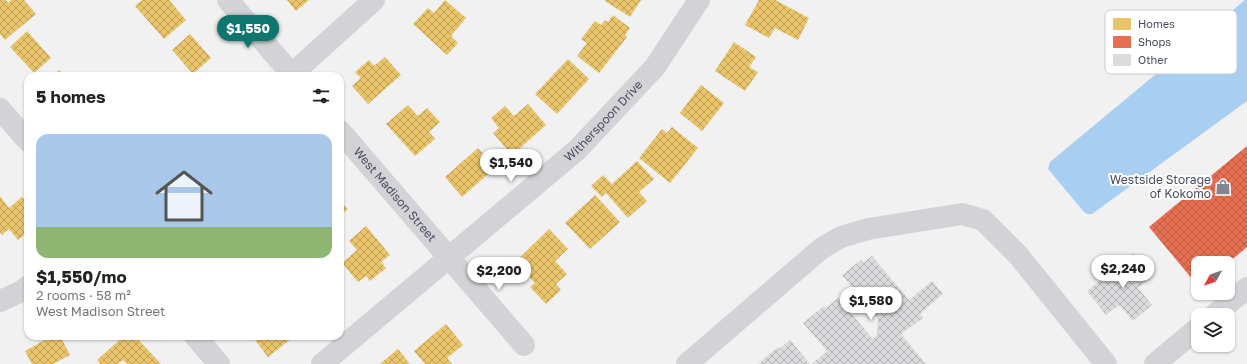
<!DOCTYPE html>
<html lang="en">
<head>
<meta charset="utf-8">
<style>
  :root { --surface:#fff; --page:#f6f6f6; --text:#222; --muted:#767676; --line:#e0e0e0; --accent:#0f766e }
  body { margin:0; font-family:"Golos Text",sans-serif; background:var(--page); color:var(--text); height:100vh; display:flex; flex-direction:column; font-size:15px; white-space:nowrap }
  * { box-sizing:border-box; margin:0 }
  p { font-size:13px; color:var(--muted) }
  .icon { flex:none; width:22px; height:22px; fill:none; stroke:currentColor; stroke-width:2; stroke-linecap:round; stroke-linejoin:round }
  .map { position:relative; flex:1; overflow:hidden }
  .sheet { position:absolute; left:24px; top:72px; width:320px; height:268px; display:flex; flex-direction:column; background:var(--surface); border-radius:12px; box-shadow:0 1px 3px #0004 }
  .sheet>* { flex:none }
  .needle { width:26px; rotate:230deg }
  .controls { position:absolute; left:1191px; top:256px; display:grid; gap:8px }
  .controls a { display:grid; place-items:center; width:44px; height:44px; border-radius:8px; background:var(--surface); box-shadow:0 1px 3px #0004; font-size:20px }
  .price { position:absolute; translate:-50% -34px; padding:0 9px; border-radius:14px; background:#fff; color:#222; font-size:13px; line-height:26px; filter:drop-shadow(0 1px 2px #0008) }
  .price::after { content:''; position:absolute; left:50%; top:24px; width:12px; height:9px; margin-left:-6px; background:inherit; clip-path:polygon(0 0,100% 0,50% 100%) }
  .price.selected { background:var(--accent); color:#fff }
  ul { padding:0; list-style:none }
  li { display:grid; align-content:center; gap:8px; height:212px; padding:0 12px }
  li+li { border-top:1px solid var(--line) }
  li span { display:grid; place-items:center; height:124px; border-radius:12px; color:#555 }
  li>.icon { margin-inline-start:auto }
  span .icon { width:72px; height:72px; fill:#fffc; stroke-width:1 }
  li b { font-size:17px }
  h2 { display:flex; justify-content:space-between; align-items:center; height:48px; padding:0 12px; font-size:17px }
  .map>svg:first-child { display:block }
</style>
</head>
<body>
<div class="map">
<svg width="1247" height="364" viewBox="0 0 1247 364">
  <defs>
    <pattern id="homes-cross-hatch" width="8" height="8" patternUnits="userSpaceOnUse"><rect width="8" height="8" fill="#e9c46a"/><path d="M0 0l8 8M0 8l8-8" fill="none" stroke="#bfa15a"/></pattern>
    <pattern id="shops-cross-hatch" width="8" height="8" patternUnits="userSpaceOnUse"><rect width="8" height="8" fill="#e76f51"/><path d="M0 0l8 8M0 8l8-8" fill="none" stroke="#bd5d46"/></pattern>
    <pattern id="building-cross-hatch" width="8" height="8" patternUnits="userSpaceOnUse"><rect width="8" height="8" fill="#dbdadd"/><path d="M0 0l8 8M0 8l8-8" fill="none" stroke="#b3b3b6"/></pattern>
  </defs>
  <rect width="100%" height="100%" fill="#f2f1f1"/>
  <path fill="#a8cef1" d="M1245,0H1247V101L1092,214H1087L1084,212L1048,169L1050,162Z"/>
  <path fill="url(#homes-cross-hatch)" d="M0,0H6L9,3L11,0H24L36,14L5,40L0,34Z
    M142,0H169L186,20L164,39L135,6Z
    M287,0H309L296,11Z
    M445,0L466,18L451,36L458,43L447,55L413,24L428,8L434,13Z
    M605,0H641L630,17L605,1Z
    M759,0H775L809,18L798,40L775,28L769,38L745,25Z
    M613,15L630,28L625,35L627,37L599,73L577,56L587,43L581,39L595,21L601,25L605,20L608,22Z
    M27,31L51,58L34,73L10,47Z
    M190,34L211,58L193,74L172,50Z
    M734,42L756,57L749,67L758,72L745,91L715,71Z
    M385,57L401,75L368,104L352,86L361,78L355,72L369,60L374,66Z
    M568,59L589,79L557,114L535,94Z
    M59,70L65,76H52Z
    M701,85L724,103L702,131L680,113Z
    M528,104L546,125L512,155L493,133L499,128L491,118L505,106L514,116Z
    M408,105L418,116L427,108L440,122L429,132L435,139L415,156L386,124Z
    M672,127L698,148L670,183L639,158L662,129L667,133Z
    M478,148L495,168L462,197L445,177Z
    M637,161L654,179L639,192L647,201L628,218L606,193L602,197L591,186L603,175L612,184Z
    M595,195L620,222L590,249L565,223Z
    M0,196L9,208L22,197L28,204V232L18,240L9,229L2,235L0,232Z
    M340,201L348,209L340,216Z
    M366,226L390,255L381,262L386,268L370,281L366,276L358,282L342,263L357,250L349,241Z
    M549,229L568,249L555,261L567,274L556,284L561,290L546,304L530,287L535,283L515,262Z
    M446,324L463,345L447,358L452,364H425L414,351Z
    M52,336H60L70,355L53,364H32L25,351Z
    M124,336H135L161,364H127L123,360L118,364H100L97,360Z
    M252,336H295L268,357Z
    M398,349L410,364H380Z"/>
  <path fill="url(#shops-cross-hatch)" d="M1247,146V247L1228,263H1198V286L1149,227Z"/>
  <path fill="url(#building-cross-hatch)" d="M1133,253L1153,276L1138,288L1152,305L1133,321L1119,305L1106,315L1087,291Z
    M872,256L909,300L932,281L943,294L920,314L923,318L901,334L926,364H812L827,351L803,323L824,306L826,308L838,298L873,339L877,335L878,318L842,275L861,260L863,263Z
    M790,340L810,364H758L778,347L779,349Z"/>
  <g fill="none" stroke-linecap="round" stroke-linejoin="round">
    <g stroke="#d3d3d7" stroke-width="22">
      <path d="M228,0L293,76"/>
      <path d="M292,74L374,0"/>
      <path d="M0,109L28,141"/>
      <path id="s1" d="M340,131L524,345"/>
      <path d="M0,301L22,291L28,286"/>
      <path d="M1214,315L1247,288"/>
      <path d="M195,336L219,364"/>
      <path id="s2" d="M322,364L577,150L655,67L699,0"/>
      <path d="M687,364L822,248L841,237L868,229L962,214L983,220L1018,255L1106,364"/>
      <path d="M1155,364L1198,328"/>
    </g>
  </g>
  <defs>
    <g id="shop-bare" transform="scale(1.2)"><path d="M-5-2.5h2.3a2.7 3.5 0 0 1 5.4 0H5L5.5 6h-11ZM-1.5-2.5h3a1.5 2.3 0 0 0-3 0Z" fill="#838692" stroke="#fff" stroke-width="2.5" paint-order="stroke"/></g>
  </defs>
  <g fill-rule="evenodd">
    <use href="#shop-bare" x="1223" y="187"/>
  </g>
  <g text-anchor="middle" stroke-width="4" stroke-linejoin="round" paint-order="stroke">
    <g font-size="12" fill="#474d5f" stroke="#fff">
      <text dy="4" stroke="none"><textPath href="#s2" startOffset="372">Witherspoon Drive</textPath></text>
      <text dy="4" stroke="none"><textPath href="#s1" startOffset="84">West Madison Street</textPath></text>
    </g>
    <g font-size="12" fill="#474d5f" stroke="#fff" text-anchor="end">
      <text x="1211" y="184">Westside Storage<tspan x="1211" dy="14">of Kokomo</tspan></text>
    </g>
  </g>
  <rect x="1105" y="10" width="132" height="64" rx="6" fill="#fff" stroke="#c8cacf" stroke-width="1"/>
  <rect x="1113" y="18" width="18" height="12" fill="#e9c46a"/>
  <rect x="1113" y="36" width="18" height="12" fill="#e76f51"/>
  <rect x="1113" y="54" width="18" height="12" fill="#dbdadd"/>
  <g font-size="11" fill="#474d5f">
    <text x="1138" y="28">Homes</text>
    <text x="1138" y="46">Shops</text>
    <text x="1138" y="64">Other</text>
  </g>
</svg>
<div class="controls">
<a><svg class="needle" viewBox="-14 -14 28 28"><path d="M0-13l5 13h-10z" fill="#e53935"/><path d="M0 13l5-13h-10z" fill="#767676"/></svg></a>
<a><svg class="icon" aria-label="layers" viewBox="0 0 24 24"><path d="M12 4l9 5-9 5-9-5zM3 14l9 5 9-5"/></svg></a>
</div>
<b class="price selected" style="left:248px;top:49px">$1,550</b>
<b class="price" style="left:511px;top:183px">$1,540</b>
<b class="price" style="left:1123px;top:289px">$2,240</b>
<b class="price" style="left:499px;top:291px">$2,200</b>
<b class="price" style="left:871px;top:321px">$1,580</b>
<section class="sheet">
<h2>5 homes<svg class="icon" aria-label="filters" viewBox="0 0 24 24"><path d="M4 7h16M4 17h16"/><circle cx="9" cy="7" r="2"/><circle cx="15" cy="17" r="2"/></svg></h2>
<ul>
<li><span style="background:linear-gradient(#a9c7e8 75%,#8fb573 0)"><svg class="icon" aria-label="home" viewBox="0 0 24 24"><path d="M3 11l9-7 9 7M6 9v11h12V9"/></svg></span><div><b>$1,550/mo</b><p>2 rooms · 58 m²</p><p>West Madison Street</p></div></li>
</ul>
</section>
</div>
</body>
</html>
